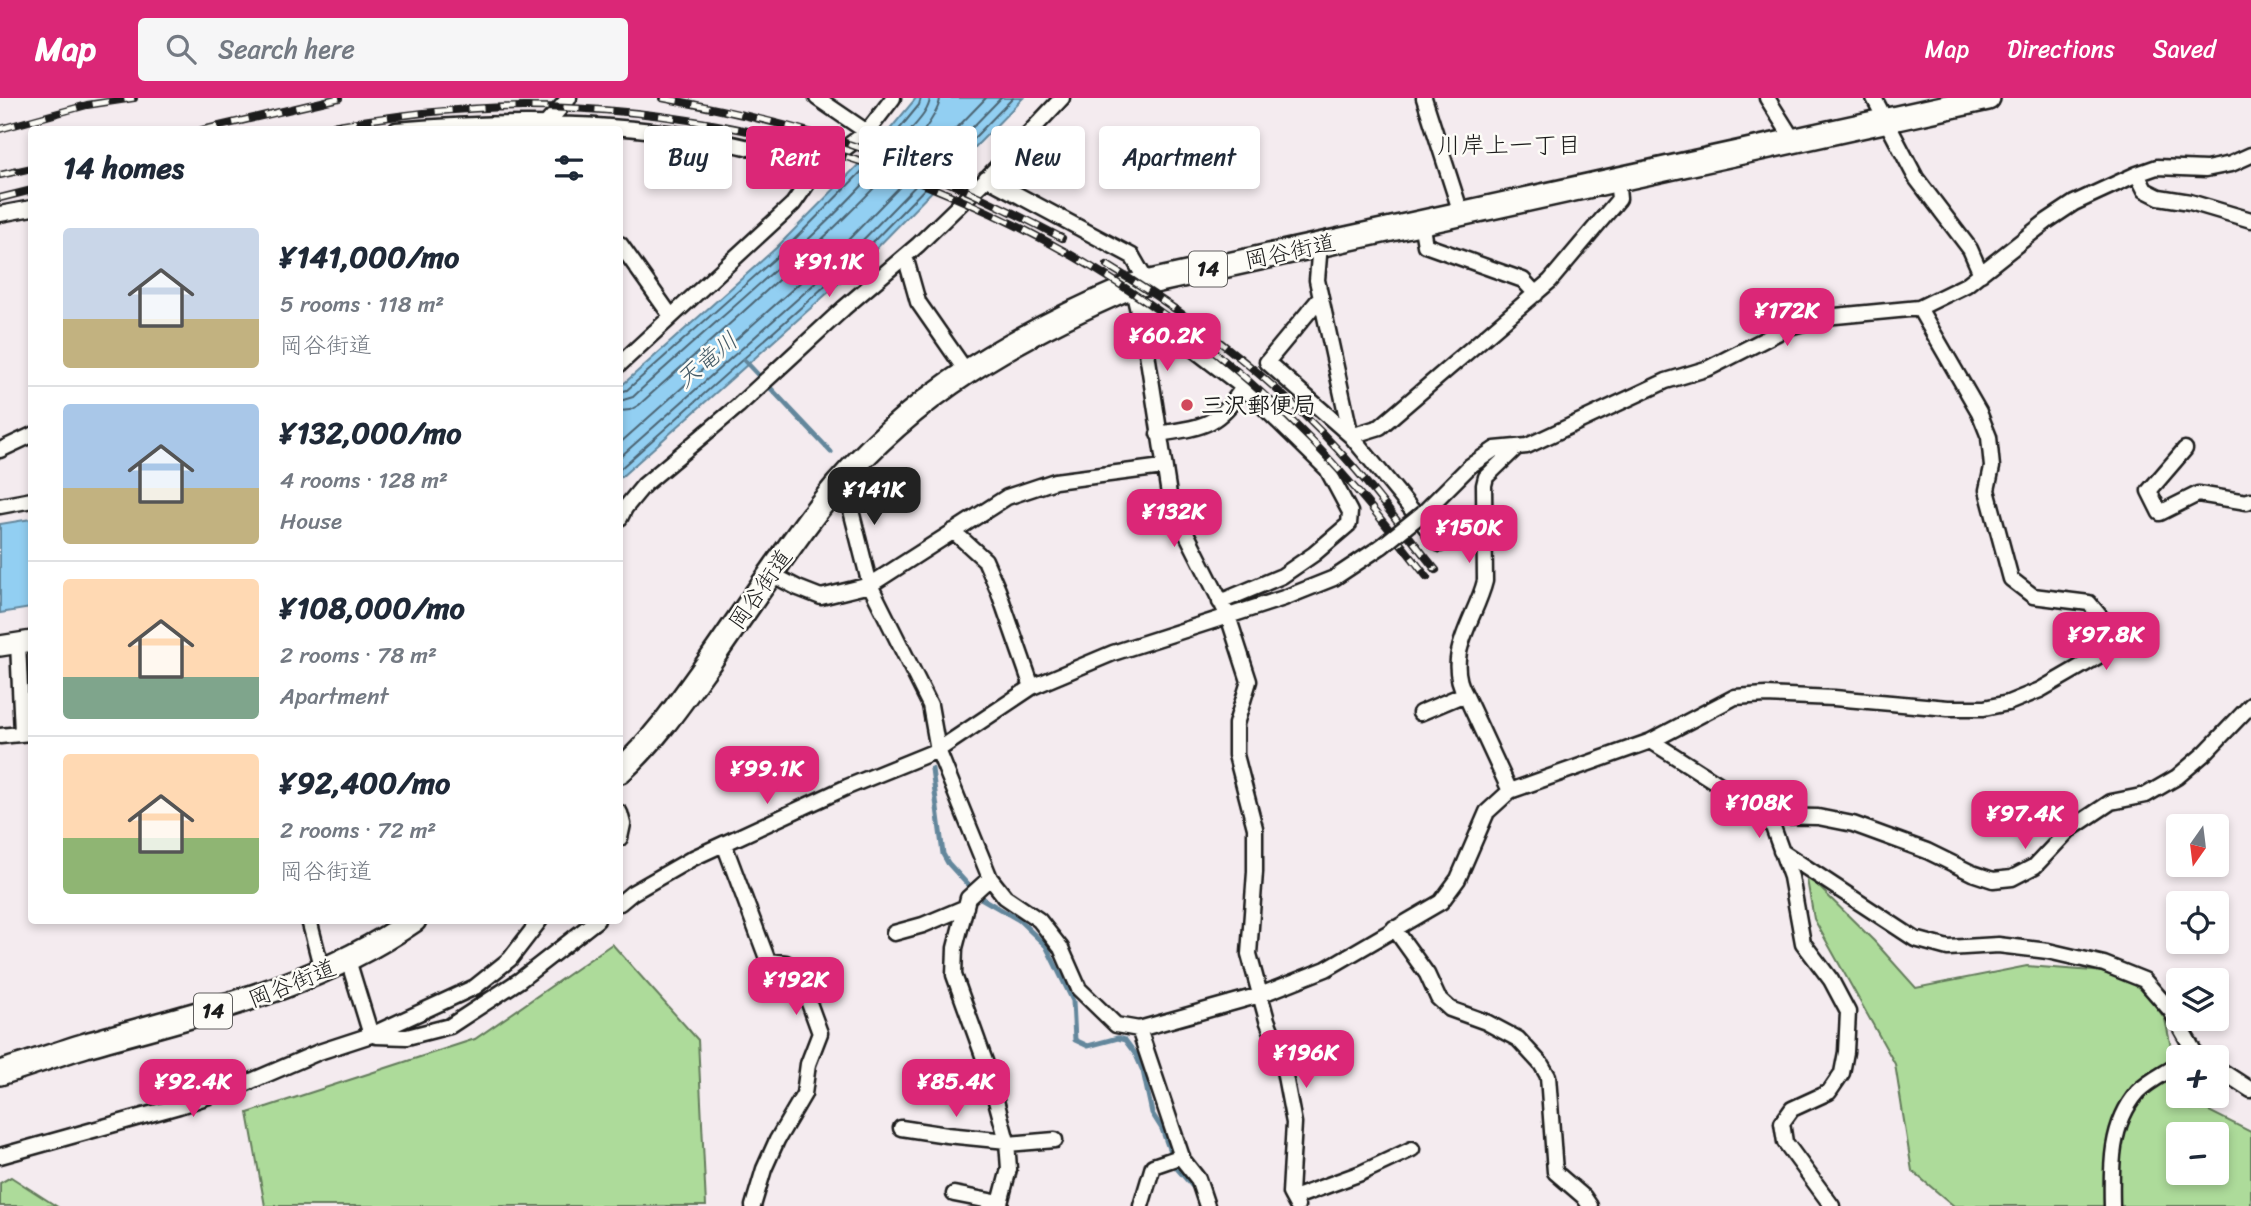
<!DOCTYPE html>
<html lang="en">
<head>
<meta charset="utf-8">
<style>
  :root { --surface:#fff; --page:#f6f6f7; --text:#1f2937; --muted:#747a83; --line:#e0e1e3; --accent:#db2777 }
  body { margin:0; font-family:Sriracha,"Klee One",sans-serif; background:var(--page); color:var(--text); height:100vh; display:flex; flex-direction:column; font-size:26px; white-space:nowrap }
  * { box-sizing:border-box; margin:0 }
  p { font-size:23px; color:var(--muted) }
  .icon { flex:none; width:38px; height:38px; fill:none; stroke:currentColor; stroke-width:2; stroke-linecap:round; stroke-linejoin:round }
  .map { position:relative; flex:1; overflow:hidden }
  .drawer { position:absolute; left:28px; top:28px; width:595px; height:798px; display:flex; flex-direction:column; background:var(--surface); border-radius:7px; box-shadow:0 4px 10px #0003 }
  .drawer>* { flex:none }
  .top-card { position:absolute; left:644px; top:28px; width:665px; height:63px; display:flex; gap:14px }
  .needle { width:46px; rotate:194deg }
  .buttons { position:absolute; left:2166px; top:716px; display:grid; gap:14px }
  .buttons a { display:grid; place-items:center; width:63px; height:63px; border-radius:7px; background:var(--surface); box-shadow:0 4px 10px #0003; font-size:35px }
  .price { position:absolute; translate:-50% -60px; padding:0 16px; border-radius:14px; background:var(--accent); color:#fff; font-size:23px; line-height:46px; filter:drop-shadow(0 2px 4px #0008) }
  .price::after { content:''; position:absolute; left:50%; top:42px; width:21px; height:16px; margin-left:-10px; background:inherit; clip-path:polygon(0 0,100% 0,50% 100%) }
  .price.current { background:#222; color:#fff }
  ul { padding:0; list-style:none }
  li { display:flex; align-items:center; gap:21px; height:175px; padding:0 35px }
  li+li { border-top:2px solid var(--line) }
  li span { display:grid; place-items:center; flex:none; width:196px; height:140px; border-radius:7px; color:#555 }
  li>.icon { margin-inline-start:auto }
  span .icon { width:84px; height:84px; fill:#fffc; stroke-width:1 }
  li b { font-size:30px }
  h2 { display:flex; justify-content:space-between; align-items:center; height:84px; padding:0 35px; font-size:30px }
  .pill { padding:0 24px; border-radius:7px; background:var(--surface); box-shadow:0 4px 10px #0003; font-size:24px; line-height:63px }
  .pill.current { background:var(--accent); color:#fff }
  header { display:flex; align-items:center; gap:42px; box-sizing:border-box; height:98px; padding:0 35px; background:var(--accent); color:#fff }
  header strong { font-size:33px }
  nav { display:flex; gap:38px; margin-inline-start:auto; font-size:24px }
  .search { width:490px; height:63px; background:var(--page); display:flex; align-items:center; gap:18px; box-sizing:border-box; padding:0 24px; border-radius:7px; color:var(--muted); font-size:26px }
  .map>svg:first-child { display:block }
</style>
</head>
<body>
<header>
<strong>Map</strong>
<div class="search"><svg class="icon" aria-label="search" viewBox="0 0 24 24"><circle cx="10" cy="10" r="6"/><path d="M15 15l6 6"/></svg>Search here</div>
<nav><a>Map</a><a>Directions</a><a>Saved</a></nav>
</header>
<div class="map">
<svg width="2251" height="1108" viewBox="0 0 2251 1108">
  <rect width="100%" height="100%" fill="#f4ebef"/>
  <filter id="ink" filterUnits="userSpaceOnUse"><feTurbulence type="fractalNoise" baseFrequency=".0143" numOctaves="2"/><feDisplacementMap in="SourceGraphic" scale="14" xChannelSelector="R" yChannelSelector="G"/><feConvolveMatrix kernelMatrix="1 2 1 2 8 2 1 2 1" color-interpolation-filters="sRGB"/></filter>
  <g filter="url(#ink)">
    <path fill="#addb9a" stroke="#647c5b" stroke-width="2" fill-rule="evenodd" d="M1806,776L1874,843L1916,890L2027,868L2133,876L2165,921L2179,987V998L2251,1034V1108H1954L1912,1073L1895,966L1814,821ZM2179,1036H2217V1074H2179Z
      M612,846L698,942L706,1108H265L248,1015L475,941Z
      M11,1079L56,1108H0V1085Z"/>
    <path fill="#92cff2" stroke="#63879c" stroke-width="2" d="M916,0H1023L868,159L620,380V289L776,150L873,52Z
      M31,421V510L0,515V426Z"/>
    <g fill="none" stroke-linecap="round" stroke-linejoin="round">
      <path stroke="#4b6472" stroke-width="2" d="M620,294L627,292L781,155L878,57L919,7L921,0
        M620,303L633,299C724,214 825,137 904,40C913,28 929,15 930,0
        M620,313L630,312L639,307C688,261 938,51 940,0
        M620,345L850,140L986,0
        M620,359L857,148L1001,0
        M620,371L863,154L1013,0"/>
      <path stroke="#63879c" stroke-width="5" d="M744,262L831,354
        M932,671L943,756L948,765L979,799L1019,822L1046,848L1073,903L1075,942L1088,948L1118,940L1125,942L1136,957L1143,973L1152,1015L1162,1031L1175,1068L1196,1092"/>
      <g stroke="#1c1c1c" stroke-width="19">
        <path id="street" d="M817,0L867,34
          M1424,0L1461,115
          M1767,0L1794,43
          M1874,0L1916,80L1970,151L1981,176
          M546,30V26L569,0
          M396,32C536,20 685,23 818,70
          M2137,76L2145,92L2159,99L2190,104L2251,122
          M986,80L1132,158L1147,184
          M0,116L32,110
          M1421,124L1425,147L1523,182L1536,196
          M620,146L671,218
          M1320,146L1317,182L1351,338L1380,329L1550,183L1619,101L1617,80
          M905,158L918,204L966,273
          M1132,188L1145,242L1170,403L1228,518L1249,583L1236,626V657L1255,730V774L1249,856L1267,922L1281,957L1294,1025L1290,1095L1297,1108
          M1321,199L1267,264L1351,338L1440,446
          M1137,208L1243,289C1218,329 1202,329 1158,336
          M620,266L793,106L818,70L867,34L893,0
          M2185,351L2149,393L2160,415L2198,396L2247,404L2251,402
          M0,352L32,337
          M843,381L870,487L930,607L938,652L990,780L1005,799L1039,822L1061,850L1079,891L1116,927L1139,931L1260,897L1326,871L1441,804L1458,781L1487,714L1510,693L1651,643L1769,718L1818,719L1853,726L1927,753L1972,775L1993,782L2012,780L2035,768L2069,732L2111,704L2146,697L2177,679L2205,655L2251,607
          M0,408L32,402
          M1423,415L1470,368L1495,351L1527,348L1666,283L1709,270L1789,229L1825,219L1919,210L1966,187L2047,123L2074,105L2137,76L2157,69L2206,71L2231,66L2251,57
          M620,420L625,410L644,387L738,308L844,210L918,147L983,84L1062,0
          M953,433L985,462L998,492L1032,589
          M771,476L798,490L821,499L870,487L1007,399L1055,383L1163,369
          M1220,504L1282,478L1314,456L1349,426L1350,414L1327,371L1243,289
          M18,545L22,635
          M1465,596C1443,557 1476,520 1485,483L1484,387L1486,379L1517,349
          M1420,615L1465,596L1510,693
          M0,638L30,635
          M1651,643L1735,599L1766,597L1834,600L1948,610H1984L2008,605L2040,592L2097,559L2109,544L2112,533L2089,505L2033,498L2011,481L1987,392L1992,369L1989,339L1979,314L1919,210
          M620,715L623,726L620,740
          M1769,718L1791,779L1803,845L1831,882L1848,914L1846,954L1842,975L1829,994L1792,1011L1782,1025L1785,1044L1832,1108
          M724,746L768,863L786,865L797,872L820,935L808,966L804,996L777,1042L764,1071L753,1108
          M1781,753L1915,841L1948,850L1998,847L2048,853L2104,866L2144,882L2171,913L2195,955L2200,959
          M620,805L632,795L693,760L847,689L938,652L1032,589L1113,555L1284,500L1334,480L1382,448
          M309,822L322,872
          M1394,830L1427,876L1438,900L1450,911L1486,924L1518,941L1541,966L1548,978L1555,1074L1584,1099L1590,1108
          M894,835L923,827L966,809
          M348,862L371,937
          M1139,931L1183,1062L1198,1081L1207,1108
          M376,938L407,939L450,928L520,882L597,822
          M2217,970L2251,992
          M901,1030L947,1037L1007,1043
          M1007,1046L1055,1042
          M0,1058L179,1008L242,987L319,954L371,937L475,889L510,861L540,822
          M954,1096L1000,1105L1009,1071L1007,1043L986,966L954,877L955,850L968,800L990,780
          M1293,1100L1361,1075L1412,1051
          M1141,1108L1153,1068L1182,1058
          M2112,1108C2111,1069 2110,1026 2138,994C2148,983 2166,975 2179,966"/>
      </g>
      <g stroke="#1c1c1c" stroke-width="24">
        <path id="secondary" d="M0,548L32,543"/>
      </g>
      <g stroke="#1c1c1c" stroke-width="28">
        <path id="primary" d="M620,673C655,642 682,602 710,563C741,518 772,473 804,429C891,309 999,245 1132,188L1988,0
          M0,975C29,966 57,956 86,947C199,915 316,890 414,822"/>
      </g>
      <use href="#street" stroke="#fdfcf7" stroke-width="14"/>
      <use href="#secondary" stroke="#fdfcf7" stroke-width="19"/>
      <use href="#primary" stroke="#fdfcf7" stroke-width="23"/>
      <g stroke="#1c1c1c" stroke-width="8">
        <path id="rail" d="M662,0C730,13 798,28 863,51C932,75 998,106 1062,140
          M0,31L87,7L134,0
          M202,32L339,0
          M309,32C380,19 453,9 525,9C815,9 1109,134 1311,342C1353,385 1390,432 1427,479
          M0,77L32,70
          M0,100L32,92
          M1107,167C1192,218 1274,282 1341,355C1375,392 1404,433 1436,472"/>
      </g>
      <use href="#rail" stroke="#fdfcf7" stroke-width="5" stroke-dasharray="16" stroke-linecap="butt"/>
      <g stroke="#1c1c1c" stroke-width="19" stroke-linecap="butt">
        <path id="street-bridge" d="M1382,448L1423,415"/>
      </g>
      <use href="#street-bridge" stroke="#fdfcf7" stroke-width="14"/>
    </g>
  </g>
  <circle fill="#d1495b" stroke="#fdfcf7" stroke-width="2.5" cx="1187" cy="307" r="7"/>
  <g text-anchor="middle" stroke-width="5" stroke-linejoin="round" paint-order="stroke">
    <g fill="#fdfcf7" stroke="#605f5e" stroke-width="2">
      <rect x="1189" y="153.5" width="38" height="35" rx="5"/>
      <rect x="194" y="895.5" width="38" height="35" rx="5"/>
    </g>
    <g font-size="21" font-weight="bold" fill="#1c1c1c">
      <text x="1208" y="178">14</text>
      <text x="213" y="920">14</text>
    </g>
    <g font-size="23" fill="#1c1c1c" stroke="#fdfcf7">
      <text transform="translate(1290 153) rotate(-12)" y="8">岡谷街道</text>
      <text transform="translate(760 491) rotate(-55)" y="8">岡谷街道</text>
      <text transform="translate(292 885) rotate(-22)" y="8">岡谷街道</text>
    </g>
    <g font-size="23" font-weight="bold" fill="#1c1c1c" stroke="#fdfcf7" text-anchor="start">
      <text x="1201" y="315">三沢郵便局</text>
    </g>
    <g font-size="24" fill="#1c1c1c" stroke="#fdfcf7">
      <text x="1509" y="55">川岸上一丁目</text>
    </g>
    <g font-size="24" font-style="italic" fill="#455b67" stroke="#fdfcf7">
      <text transform="translate(707 262) rotate(-40)" y="8">天竜川</text>
    </g>
  </g>
</svg>
<div class="buttons">
<a><svg class="needle" viewBox="-14 -14 28 28"><path d="M0-13l5 13h-10z" fill="#e53935"/><path d="M0 13l5-13h-10z" fill="#747a83"/></svg></a>
<a><svg class="icon" aria-label="locate" viewBox="0 0 24 24"><circle cx="12" cy="12" r="6"/><path d="M12 2v4M12 18v4M2 12h4M18 12h4"/></svg></a>
<a><svg class="icon" aria-label="layers" viewBox="0 0 24 24"><path d="M12 4l9 5-9 5-9-5zM3 14l9 5 9-5"/></svg></a>
<a>+</a>
<a>−</a>
</div>
<b class="price" style="left:829px;top:201px">¥91.1K</b>
<b class="price" style="left:1787px;top:250px">¥172K</b>
<b class="price" style="left:1167px;top:275px">¥60.2K</b>
<b class="price current" style="left:874px;top:429px">¥141K</b>
<b class="price" style="left:1174px;top:451px">¥132K</b>
<b class="price" style="left:1469px;top:467px">¥150K</b>
<b class="price" style="left:2106px;top:574px">¥97.8K</b>
<b class="price" style="left:767px;top:708px">¥99.1K</b>
<b class="price" style="left:1759px;top:742px">¥108K</b>
<b class="price" style="left:2025px;top:753px">¥97.4K</b>
<b class="price" style="left:796px;top:919px">¥192K</b>
<b class="price" style="left:1306px;top:992px">¥196K</b>
<b class="price" style="left:193px;top:1021px">¥92.4K</b>
<b class="price" style="left:956px;top:1021px">¥85.4K</b>
<div class="top-card">
<a class="pill">Buy</a>
<a class="pill current">Rent</a>
<a class="pill">Filters</a>
<a class="pill">New</a>
<a class="pill">Apartment</a>
</div>
<section class="drawer">
<h2>14 homes<svg class="icon" aria-label="filters" viewBox="0 0 24 24"><path d="M4 7h16M4 17h16"/><circle cx="9" cy="7" r="2"/><circle cx="15" cy="17" r="2"/></svg></h2>
<ul>
<li><span style="background:linear-gradient(#c9d6e8 65%,#c2b280 0)"><svg class="icon" aria-label="home" viewBox="0 0 24 24"><path d="M3 11l9-7 9 7M6 9v11h12V9"/></svg></span><div><b>¥141,000/mo</b><p>5 rooms · 118 m²</p><p>岡谷街道</p></div></li>
<li><span style="background:linear-gradient(#a9c7e8 60%,#c2b280 0)"><svg class="icon" aria-label="home" viewBox="0 0 24 24"><path d="M3 11l9-7 9 7M6 9v11h12V9"/></svg></span><div><b>¥132,000/mo</b><p>4 rooms · 128 m²</p><p>House</p></div></li>
<li><span style="background:linear-gradient(#ffd9b3 70%,#7fa58c 0)"><svg class="icon" aria-label="home" viewBox="0 0 24 24"><path d="M3 11l9-7 9 7M6 9v11h12V9"/></svg></span><div><b>¥108,000/mo</b><p>2 rooms · 78 m²</p><p>Apartment</p></div></li>
<li><span style="background:linear-gradient(#ffd9b3 60%,#8fb573 0)"><svg class="icon" aria-label="home" viewBox="0 0 24 24"><path d="M3 11l9-7 9 7M6 9v11h12V9"/></svg></span><div><b>¥92,400/mo</b><p>2 rooms · 72 m²</p><p>岡谷街道</p></div></li>
</ul>
</section>
</div>
</body>
</html>
